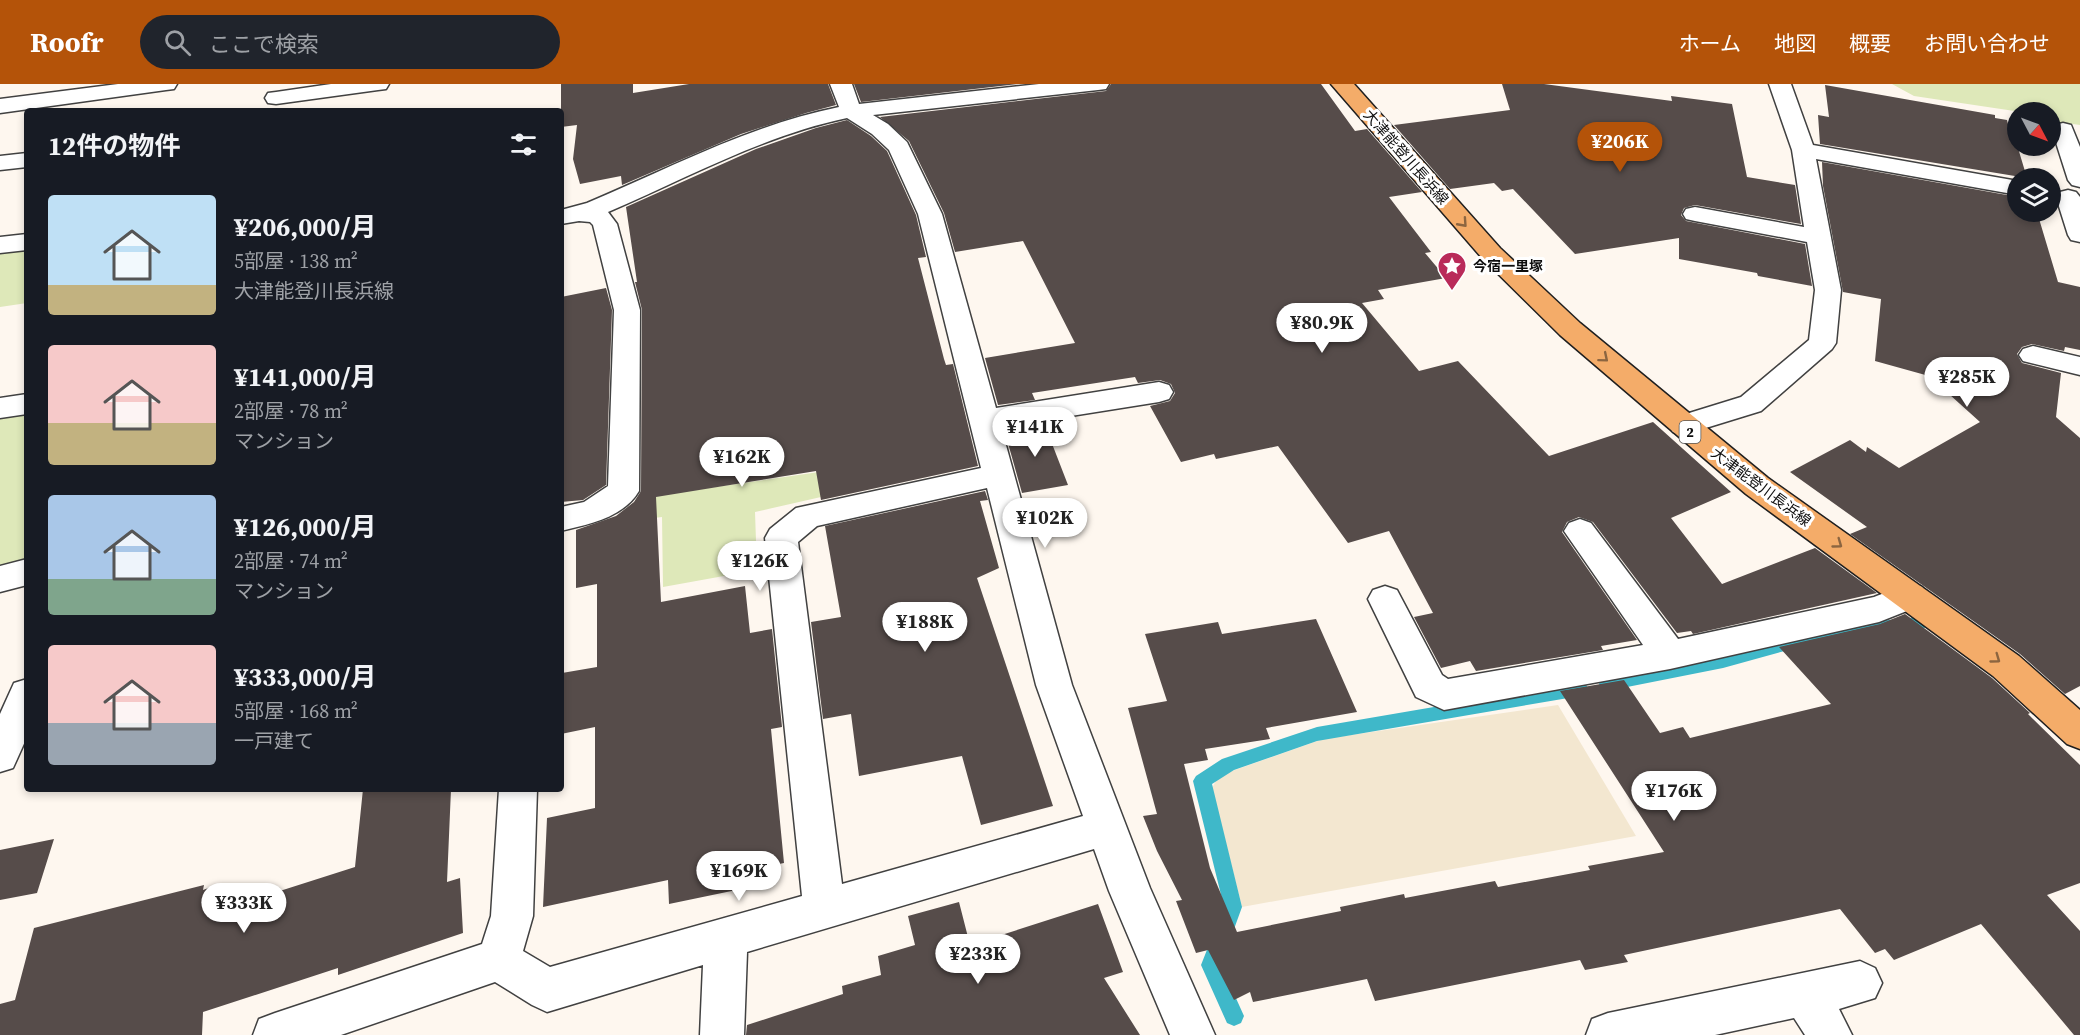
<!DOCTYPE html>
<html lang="ja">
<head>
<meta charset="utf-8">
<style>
  :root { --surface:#171b24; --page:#20242c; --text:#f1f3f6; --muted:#9ea1a6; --accent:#b45309 }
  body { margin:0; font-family:"Source Serif 4","Noto Sans JP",serif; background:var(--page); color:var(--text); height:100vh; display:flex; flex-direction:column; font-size:22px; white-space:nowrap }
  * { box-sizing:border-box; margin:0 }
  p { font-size:20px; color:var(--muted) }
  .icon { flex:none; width:33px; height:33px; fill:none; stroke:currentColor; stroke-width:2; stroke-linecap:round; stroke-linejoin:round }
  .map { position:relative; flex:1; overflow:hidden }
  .sheet { position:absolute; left:24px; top:24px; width:540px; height:684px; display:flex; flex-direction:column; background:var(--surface); border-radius:6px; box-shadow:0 3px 9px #0003 }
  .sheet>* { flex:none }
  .needle { width:39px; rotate:131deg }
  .buttons { position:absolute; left:2007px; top:18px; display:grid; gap:12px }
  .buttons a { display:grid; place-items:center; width:54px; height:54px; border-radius:50%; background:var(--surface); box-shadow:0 3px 9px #0003; font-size:30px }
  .price { position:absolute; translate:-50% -51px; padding:0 14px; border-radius:21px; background:#fff; color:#222; font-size:20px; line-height:39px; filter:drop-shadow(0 2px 3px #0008) }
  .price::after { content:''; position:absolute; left:50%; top:36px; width:18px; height:14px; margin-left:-9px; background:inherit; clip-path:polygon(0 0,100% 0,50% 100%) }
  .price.selected { background:var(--accent); color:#fff }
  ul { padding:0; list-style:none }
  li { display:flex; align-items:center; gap:18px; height:150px; padding:0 24px }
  li span { display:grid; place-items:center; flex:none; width:168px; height:120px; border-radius:6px; color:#555 }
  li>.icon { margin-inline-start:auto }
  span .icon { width:72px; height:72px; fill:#fffc; stroke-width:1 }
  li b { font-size:26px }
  h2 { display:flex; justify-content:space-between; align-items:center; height:72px; padding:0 24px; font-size:26px }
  header { display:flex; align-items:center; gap:36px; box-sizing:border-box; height:84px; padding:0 30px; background:var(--accent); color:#fff }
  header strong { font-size:28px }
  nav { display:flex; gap:33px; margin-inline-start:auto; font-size:21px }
  .search { width:420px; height:54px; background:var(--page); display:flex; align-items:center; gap:15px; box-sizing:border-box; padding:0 21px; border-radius:33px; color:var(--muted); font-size:22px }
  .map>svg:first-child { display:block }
</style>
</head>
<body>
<header>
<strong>Roofr</strong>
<div class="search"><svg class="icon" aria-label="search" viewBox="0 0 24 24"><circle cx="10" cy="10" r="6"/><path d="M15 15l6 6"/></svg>ここで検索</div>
<nav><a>ホーム</a><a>地図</a><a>概要</a><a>お問い合わせ</a></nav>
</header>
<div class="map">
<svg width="2080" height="951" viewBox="0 0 2080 951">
  <rect width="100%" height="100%" fill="#fef7ef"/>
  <path fill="#f3e7d0" d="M1558,621L1636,752L1242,823L1212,704L1217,695L1232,687L1323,655Z"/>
  <path fill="#dee8b9" d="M1892,0H2080V41L2051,37L2050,28H2021L1914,12Z
    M27,162V219L0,223V165Z
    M27,327V478L0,484V331Z
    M819,388L821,413L755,428L757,486L663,503L662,433L646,435V413Z"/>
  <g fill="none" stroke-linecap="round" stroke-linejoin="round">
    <path fill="#3fb8c9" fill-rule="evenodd" d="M1921,533L1927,535L1929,539L1927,543L1921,545L1835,553L1723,584L1607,607L1601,605L1599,600L1601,595L1607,593L1723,570L1835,541Z
      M1580,598L1586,600L1588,605L1586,610L1580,612L1317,657L1234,686L1212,700L1242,823L1221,881L1244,932L1241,939L1234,942L1227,939L1201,881L1224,823L1193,697L1196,692L1222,675L1317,643Z"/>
  </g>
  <path fill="#564c4a" d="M561,0H633V9L689,0H828L836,21L806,29L741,50L622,101L621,92L580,100L573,75L577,41L561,43Z
    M854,0H1019L861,18Z
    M1111,0H1321L1355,47L1367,45L1422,108L1389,113L1431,168L1425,169L1446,194L1378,206L1384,215L1362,219L1419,287L1458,277L1549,372L1653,338L1731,408L1671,434L1722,500L1815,464L1877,509L1693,550L1691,547L1677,549L1593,438L1579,433L1567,438L1562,448L1637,556L1601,562L1603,566L1476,587L1470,577L1441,584L1414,533L1433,529L1389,447L1348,459L1278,362L1216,375L1214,370L1181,378L1150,322L1170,317L1175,309L1171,300L1160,296L1138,299L1135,293L1032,309L1035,316L998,321L985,274L1075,259L1023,157L955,168L944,129L909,57L880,33L1106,7Z
    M1502,0H1544L1672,17L1671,12L1732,20L1747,93L1795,101L1801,140L1695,121L1684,124L1681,131L1686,137L1805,160L1812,202L1758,192L1757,189L1679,175V154L1575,170L1513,105L1502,107L1494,99L1450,105L1394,41L1510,26Z
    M1825,1L1995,31V34L2007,36L2011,53L2015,54L2027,94L1820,60L1818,31L1829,33Z
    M847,36L871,52L887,67L916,131L926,173L918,174L944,275L946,281L953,280L978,382L821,416L816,387L656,413L661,518L745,502L750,549L772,545L782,643L771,645L784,779L774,781L775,798L669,820L668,796L543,823L547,734L595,724V643L561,650L562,589L597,583V500L576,504V446L616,432L634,418L641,407L642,226L635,198H637L626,123L756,65L816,44Z
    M1822,78L2018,113V128H2037L2058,198L2080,203V266L2065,263L2064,267L2032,260L2022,263L2017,270L2022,279L2061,289L2056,333L2080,354V602L2065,610L2020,570L1850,450L1867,443L1790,388L1850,356L1866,368L1867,363L1899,384L1980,338L1929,292L1875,277L1881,215L1843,208L1823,102Z
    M606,204L612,226L606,401L583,416L561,418V213Z
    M1044,339L1068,401L1022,409L1004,345Z
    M985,407L988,416L980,417L999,484L977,494L1053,722L981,741L962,672L859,692L851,630L823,635L811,538L841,533L825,442Z
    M1905,530L1992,594L2030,629L2028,630L2080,681V799L2047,811L2080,847V951H2074L1981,840L1894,876L1885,865L1875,869L1840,825L1624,871L1628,878L1585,886L1580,876L1375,917L1367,895L1253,918L1250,908L1234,916L1208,866L1196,869L1176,817L1182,816L1157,767L1143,732L1157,730L1128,624L1167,617L1145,550L1218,538L1222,550L1316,535L1357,628L1266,644L1270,655L1205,665L1208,676L1184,680L1210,784L1237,848L1341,827L1340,823L1404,810L1405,814L1495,797L1498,803L1590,786L1588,782L1664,768L1560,607L1624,596L1660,649L1683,643L1690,654L1831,620L1779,563L1880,540Z
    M363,705H451L447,798L460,794L463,849L338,891V884L203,928L202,951H0V920L15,916L34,844L204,801L203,806L214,802V817L261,803V813L355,783Z
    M54,755L37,809L0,816V766Z
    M959,818L970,861L1098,820L1123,888L1104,894L1140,951H746L747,941L843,910L842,902L881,891L878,872L915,861L908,832Z"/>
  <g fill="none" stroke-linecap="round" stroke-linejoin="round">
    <g stroke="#414141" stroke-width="3">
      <path id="minor" d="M118,0H177L174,5L166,6L0,29V15Z
        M331,0H389L386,5L378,6L276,20L268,19L265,14L268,9L276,8Z
        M830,0H852L859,20L1039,0H1109L1106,5L1098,6L873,31L888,40L907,58L942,130L996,324L1159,298L1169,301L1173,308L1169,315L1159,318L1001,343L1072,601L1150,804L1215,951H1170L1109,807L1094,765L747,868L744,951H700L703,881L547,928L532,921L495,898L341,951H253L259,935L275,929L482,860L491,832L499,705H537L533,832L523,867L550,883L802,812L765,454L770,445L796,424L981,384L918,130L889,66L872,50L847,34C762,52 687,94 608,128L617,140L640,226L639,407C623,434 589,440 561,447V423L584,418L608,402L614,226L593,141L590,138L579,137L561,140V126L587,119C670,84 750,41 839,23ZM987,404L1036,601L1083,732L842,800L798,458L817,442Z
        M1769,0H1791L1813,61L2018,97V111L1816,75L1841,206L1836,259L1832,265L1761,327L1683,351L1673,348L1668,341L1673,334L1741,313L1809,256L1815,206L1807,158L1695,137L1686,135L1683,130L1686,125L1695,123L1804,143L1792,66Z
        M2063,39L2071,41L2080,63V103L2072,101L2068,96L2052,46L2055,41Z
        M27,69V83L0,86V72Z
        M2068,106L2076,108L2080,113V158L2071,156L2068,151L2056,113L2060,108Z
        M27,150V166L0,169V153Z
        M2033,262L2080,273V291L2023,277L2019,271L2023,265Z
        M27,310V330L0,334V314Z
        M1580,435L1591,439L1678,555L1874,513L1910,499L1922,503L1927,512L1922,521L1879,538L1670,585L1444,626L1416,613L1368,515L1373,506L1385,502L1397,506L1442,591L1448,595L1643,561L1564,447L1569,439Z
        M27,475V501L0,508V482Z
        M27,595V653L13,684L0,688V630L14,599Z
        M1860,877L1875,884L1882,899L1875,914L1839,925L1852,951H1805L1794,934L1715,951H1586L1592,935L1608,929Z"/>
    </g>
    <g stroke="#1f1f1f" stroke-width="3">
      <path id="major" d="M1331,0H1354L1500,164L1580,239L1768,394L2019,572L2080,626V665L2067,660L1993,592L1746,410L1560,251L1482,174Z"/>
    </g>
    <use href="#minor" fill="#fff" fill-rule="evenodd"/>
    <use href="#major" fill="#f4ac69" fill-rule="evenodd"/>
  </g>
  <defs><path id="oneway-chevron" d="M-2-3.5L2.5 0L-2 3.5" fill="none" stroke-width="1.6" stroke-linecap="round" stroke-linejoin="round" transform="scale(1.5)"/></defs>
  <g stroke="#8c6540">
    <use href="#oneway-chevron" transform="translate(1463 139) rotate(48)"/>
    <use href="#oneway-chevron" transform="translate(1604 274) rotate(40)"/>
    <use href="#oneway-chevron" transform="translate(1838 460) rotate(36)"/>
    <use href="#oneway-chevron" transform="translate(1996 575) rotate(36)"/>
  </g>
  <defs>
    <g id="sight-pin" transform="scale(1.5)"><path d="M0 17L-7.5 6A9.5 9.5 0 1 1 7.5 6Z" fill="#b92a59" stroke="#fff"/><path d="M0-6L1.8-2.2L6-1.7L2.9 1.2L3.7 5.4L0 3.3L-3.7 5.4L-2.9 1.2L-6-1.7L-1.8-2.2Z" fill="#fff"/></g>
  </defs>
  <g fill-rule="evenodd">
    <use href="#sight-pin" x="1452" y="182"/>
  </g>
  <g text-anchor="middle" stroke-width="6" stroke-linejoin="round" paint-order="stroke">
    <g font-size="14" font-weight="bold" fill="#0e0e0e" stroke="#fff" text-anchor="start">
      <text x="1473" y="187">今宿一里塚</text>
    </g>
    <rect fill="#fff" stroke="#565656" stroke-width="1.5" x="1679.5" y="337" width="21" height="22" rx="4.5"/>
    <g font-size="14" font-weight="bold" fill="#0e0e0e">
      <text x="1690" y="353">2</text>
    </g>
    <g font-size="15" fill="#0e0e0e" stroke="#fff">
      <text transform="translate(1406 73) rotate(49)" y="5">大津能登川長浜線</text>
      <text transform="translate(1761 403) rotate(37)" y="5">大津能登川長浜線</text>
    </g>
  </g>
</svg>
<div class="buttons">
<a><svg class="needle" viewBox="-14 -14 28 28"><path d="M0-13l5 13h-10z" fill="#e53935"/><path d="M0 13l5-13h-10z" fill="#9ea1a6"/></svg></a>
<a><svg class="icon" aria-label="layers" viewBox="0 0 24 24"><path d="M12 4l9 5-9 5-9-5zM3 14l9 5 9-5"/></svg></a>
</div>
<b class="price selected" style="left:1620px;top:89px">¥206K</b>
<b class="price" style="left:1322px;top:270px">¥80.9K</b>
<b class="price" style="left:1967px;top:324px">¥285K</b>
<b class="price" style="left:1035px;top:374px">¥141K</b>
<b class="price" style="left:742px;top:404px">¥162K</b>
<b class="price" style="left:1045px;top:465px">¥102K</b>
<b class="price" style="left:760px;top:508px">¥126K</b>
<b class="price" style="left:925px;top:569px">¥188K</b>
<b class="price" style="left:1674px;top:738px">¥176K</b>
<b class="price" style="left:739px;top:818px">¥169K</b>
<b class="price" style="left:244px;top:850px">¥333K</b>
<b class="price" style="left:978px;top:901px">¥233K</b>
<section class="sheet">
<h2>12件の物件<svg class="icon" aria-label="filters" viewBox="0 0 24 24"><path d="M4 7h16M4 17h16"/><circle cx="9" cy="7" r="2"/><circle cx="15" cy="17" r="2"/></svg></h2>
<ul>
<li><span style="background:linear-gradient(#bfe0f5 75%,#c2b280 0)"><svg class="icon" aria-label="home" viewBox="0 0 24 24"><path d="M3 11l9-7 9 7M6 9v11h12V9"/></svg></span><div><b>¥206,000/月</b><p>5部屋 · 138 m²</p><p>大津能登川長浜線</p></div></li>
<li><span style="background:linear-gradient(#f6c9c9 65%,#c2b280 0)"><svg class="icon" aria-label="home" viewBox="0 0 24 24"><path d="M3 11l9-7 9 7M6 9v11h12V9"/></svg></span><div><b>¥141,000/月</b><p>2部屋 · 78 m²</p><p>マンション</p></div></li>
<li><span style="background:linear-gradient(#a9c7e8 70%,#7fa58c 0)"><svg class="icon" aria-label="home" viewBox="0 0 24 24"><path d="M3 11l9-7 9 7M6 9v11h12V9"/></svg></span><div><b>¥126,000/月</b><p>2部屋 · 74 m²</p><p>マンション</p></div></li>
<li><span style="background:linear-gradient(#f6c9c9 65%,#9aa5b1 0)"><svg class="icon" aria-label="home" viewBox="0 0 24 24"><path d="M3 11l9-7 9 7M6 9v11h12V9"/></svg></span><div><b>¥333,000/月</b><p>5部屋 · 168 m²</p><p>一戸建て</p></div></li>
</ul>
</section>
</div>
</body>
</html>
